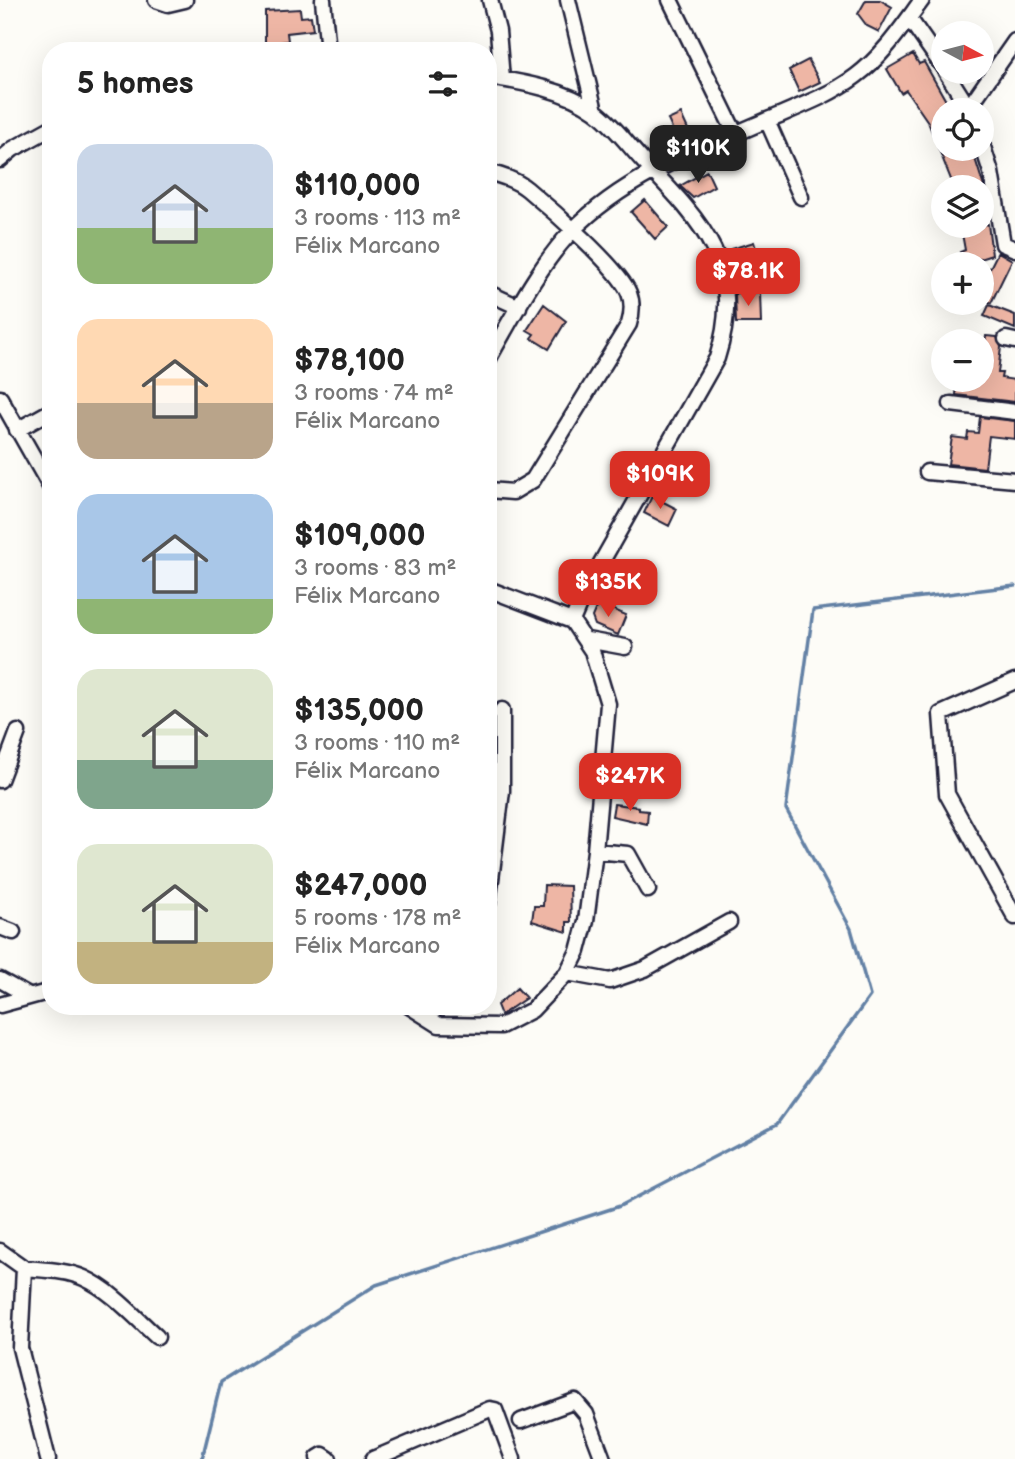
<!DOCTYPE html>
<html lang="en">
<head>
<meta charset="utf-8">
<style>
  :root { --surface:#fff; --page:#f2f2f2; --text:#222; --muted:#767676; --accent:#d93025 }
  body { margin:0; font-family:"Balsamiq Sans",sans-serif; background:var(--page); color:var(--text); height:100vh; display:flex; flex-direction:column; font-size:26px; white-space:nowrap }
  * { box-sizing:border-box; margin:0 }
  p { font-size:23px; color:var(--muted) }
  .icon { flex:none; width:38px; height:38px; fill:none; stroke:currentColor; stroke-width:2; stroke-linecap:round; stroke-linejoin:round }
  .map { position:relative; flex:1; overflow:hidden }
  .panel { position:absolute; left:42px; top:42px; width:455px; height:973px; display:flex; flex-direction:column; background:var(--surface); border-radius:28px; box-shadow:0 7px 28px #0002 }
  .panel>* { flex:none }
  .needle { width:46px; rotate:97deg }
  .fabs { position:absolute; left:931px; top:21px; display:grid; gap:14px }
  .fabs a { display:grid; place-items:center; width:63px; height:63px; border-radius:50%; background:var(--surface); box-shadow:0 7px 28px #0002; font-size:35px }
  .price { position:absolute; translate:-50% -60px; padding:0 16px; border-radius:14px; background:var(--accent); color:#fff; font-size:23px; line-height:46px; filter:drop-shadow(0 2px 4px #0008) }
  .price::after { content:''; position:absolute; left:50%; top:42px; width:21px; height:16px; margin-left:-10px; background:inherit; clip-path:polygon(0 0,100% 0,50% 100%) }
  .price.current { background:#222; color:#fff }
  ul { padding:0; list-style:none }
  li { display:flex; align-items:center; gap:21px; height:175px; padding:0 35px }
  li span { display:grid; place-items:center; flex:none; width:196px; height:140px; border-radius:21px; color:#555 }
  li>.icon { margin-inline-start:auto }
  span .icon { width:84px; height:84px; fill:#fffc; stroke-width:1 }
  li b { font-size:30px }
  h2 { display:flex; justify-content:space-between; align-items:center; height:84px; padding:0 35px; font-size:30px }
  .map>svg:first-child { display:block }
</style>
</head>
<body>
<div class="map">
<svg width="1015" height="1459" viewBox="0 0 1015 1459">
  <rect width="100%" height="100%" fill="#fdfcf7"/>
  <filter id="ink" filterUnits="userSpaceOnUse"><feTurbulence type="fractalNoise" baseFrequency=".0143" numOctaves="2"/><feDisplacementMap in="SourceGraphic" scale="14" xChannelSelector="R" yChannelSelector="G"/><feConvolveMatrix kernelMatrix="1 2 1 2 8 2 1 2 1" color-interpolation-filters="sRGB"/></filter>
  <g filter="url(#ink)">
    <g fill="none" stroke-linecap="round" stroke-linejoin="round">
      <path stroke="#6481a5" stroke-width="3.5" d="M202,1459L221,1382L376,1285L620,1206L777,1124L870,996L851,929L786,809L813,610L1015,586"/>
    </g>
    <path fill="#eeb6a5" stroke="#22223b" stroke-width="2" d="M866,0H880L892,7L879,32L867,26L858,14Z
      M300,9L301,17L311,16L313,30L287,33L288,41L265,44V11Z
      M913,54L919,64L924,62L950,108L943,110V149H972L984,187H954L928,122L906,90L901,93L887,69Z
      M808,60L820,82L799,92L789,70Z
      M681,114L691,136L678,142L668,120Z
      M707,171L714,186L693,198L680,186Z
      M645,200L668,227L655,239L631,212Z
      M988,224L992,255L964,264L960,252L965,250L961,228Z
      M754,242L759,258L740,264L738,258L734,259L731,249Z
      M998,252L1012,260L991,303L982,298V284Z
      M760,292L761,323H736L735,293Z
      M544,304L566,321L549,349L531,338L534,334L527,330Z
      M989,305L1015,315V329L984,316Z
      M986,336L997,337L1001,347L998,373H1002L1001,378L1015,380V402L956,395L957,380H982V353L984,354Z
      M980,417L1015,421V439L989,436L985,468L948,464L952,437L967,439L968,432L978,433Z
      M678,462L700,474L694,492L669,479Z
      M652,496L677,509L669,526L644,513Z
      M598,603L626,615L618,635L595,625L592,617Z
      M614,804L639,807V810L648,811L647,824L612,816Z
      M544,885L570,886L571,922H567V932L532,921L534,906H543Z
      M517,988L526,998L501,1015L497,1005Z"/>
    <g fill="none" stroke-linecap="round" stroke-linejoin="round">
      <g stroke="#22223b" stroke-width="19">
        <path id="minor" d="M156,0L168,4L185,0
          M323,0L328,51
          M490,0L498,31L502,79
          M568,0L595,111
          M670,0L735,133
          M909,18L943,67
          M946,72L970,110
          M488,77C523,82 566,90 595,111C613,124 628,145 643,161C702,222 746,266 717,358L584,593L572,621
          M969,107L1015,41
          M767,120L801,197
          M982,144L991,172L1003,244L1015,249
          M0,160L13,149L51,128
          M488,172C502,176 516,180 527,189C550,208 619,268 629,293C633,303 632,314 629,324L533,480L513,492L488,490
          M488,293L519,307
          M1006,339L1015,341
          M488,360C512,318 539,265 572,231C625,176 702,148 770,119C798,107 831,95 856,76C883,56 902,27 922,0
          M0,398L51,488
          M951,404L1015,412
          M17,430L51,411
          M927,472L1015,480
          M488,589L572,621
          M587,640L625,647
          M1015,681L941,714L947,794L1015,917
          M0,780L18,732
          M595,851L628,854L648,890
          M488,904L502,791V710
          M0,927L13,932
          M567,973L610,981L645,969L729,922
          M0,980L27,995
          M0,1005L51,991
          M409,1006L439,1025L501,1026L532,1010L567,973L578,951L586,921L595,851L608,704L592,651L572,621
          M0,1251L24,1268
          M24,1268L20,1348L48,1459
          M24,1268C44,1270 66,1270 84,1278C111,1290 135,1317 157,1337
          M521,1421L575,1401L586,1414L603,1459
          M318,1458L323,1455L329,1459
          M373,1459L490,1409L495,1410L513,1459"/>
      </g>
      <use href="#minor" stroke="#fdfcf7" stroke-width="14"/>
    </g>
  </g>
</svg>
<div class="fabs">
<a><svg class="needle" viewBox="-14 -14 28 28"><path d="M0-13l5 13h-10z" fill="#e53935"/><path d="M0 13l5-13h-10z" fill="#767676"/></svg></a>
<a><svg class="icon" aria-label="locate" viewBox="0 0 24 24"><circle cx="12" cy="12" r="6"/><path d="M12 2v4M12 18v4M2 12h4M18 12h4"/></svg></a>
<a><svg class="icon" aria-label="layers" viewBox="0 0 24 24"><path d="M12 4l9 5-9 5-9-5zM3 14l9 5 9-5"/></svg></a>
<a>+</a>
<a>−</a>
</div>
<b class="price current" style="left:698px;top:185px">$110K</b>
<b class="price" style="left:748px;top:308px">$78.1K</b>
<b class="price" style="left:660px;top:511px">$109K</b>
<b class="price" style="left:608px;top:619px">$135K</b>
<b class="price" style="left:630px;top:813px">$247K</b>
<section class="panel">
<h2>5 homes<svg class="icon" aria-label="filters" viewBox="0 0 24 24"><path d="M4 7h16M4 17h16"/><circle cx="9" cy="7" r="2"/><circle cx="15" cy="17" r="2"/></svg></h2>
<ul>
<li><span style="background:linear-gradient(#c9d6e8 60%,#8fb573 0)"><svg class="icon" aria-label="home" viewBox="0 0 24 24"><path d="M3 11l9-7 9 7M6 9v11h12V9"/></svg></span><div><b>$110,000</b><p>3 rooms · 113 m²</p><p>Félix Marcano</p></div></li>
<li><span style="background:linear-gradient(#ffd9b3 60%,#b9a48a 0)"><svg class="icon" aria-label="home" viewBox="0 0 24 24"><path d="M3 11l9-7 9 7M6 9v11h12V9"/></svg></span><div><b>$78,100</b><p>3 rooms · 74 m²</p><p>Félix Marcano</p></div></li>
<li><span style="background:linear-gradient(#a9c7e8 75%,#8fb573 0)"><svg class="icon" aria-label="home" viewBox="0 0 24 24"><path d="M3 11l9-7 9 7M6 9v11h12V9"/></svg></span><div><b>$109,000</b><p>3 rooms · 83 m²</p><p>Félix Marcano</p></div></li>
<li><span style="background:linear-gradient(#dfe7d0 65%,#7fa58c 0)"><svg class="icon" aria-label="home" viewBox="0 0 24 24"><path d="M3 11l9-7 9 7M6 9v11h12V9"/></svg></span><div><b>$135,000</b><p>3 rooms · 110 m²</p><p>Félix Marcano</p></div></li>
<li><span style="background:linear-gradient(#dfe7d0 70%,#c2b280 0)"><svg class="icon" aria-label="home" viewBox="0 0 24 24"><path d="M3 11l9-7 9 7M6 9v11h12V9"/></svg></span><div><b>$247,000</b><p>5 rooms · 178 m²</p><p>Félix Marcano</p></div></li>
</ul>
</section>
</div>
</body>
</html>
